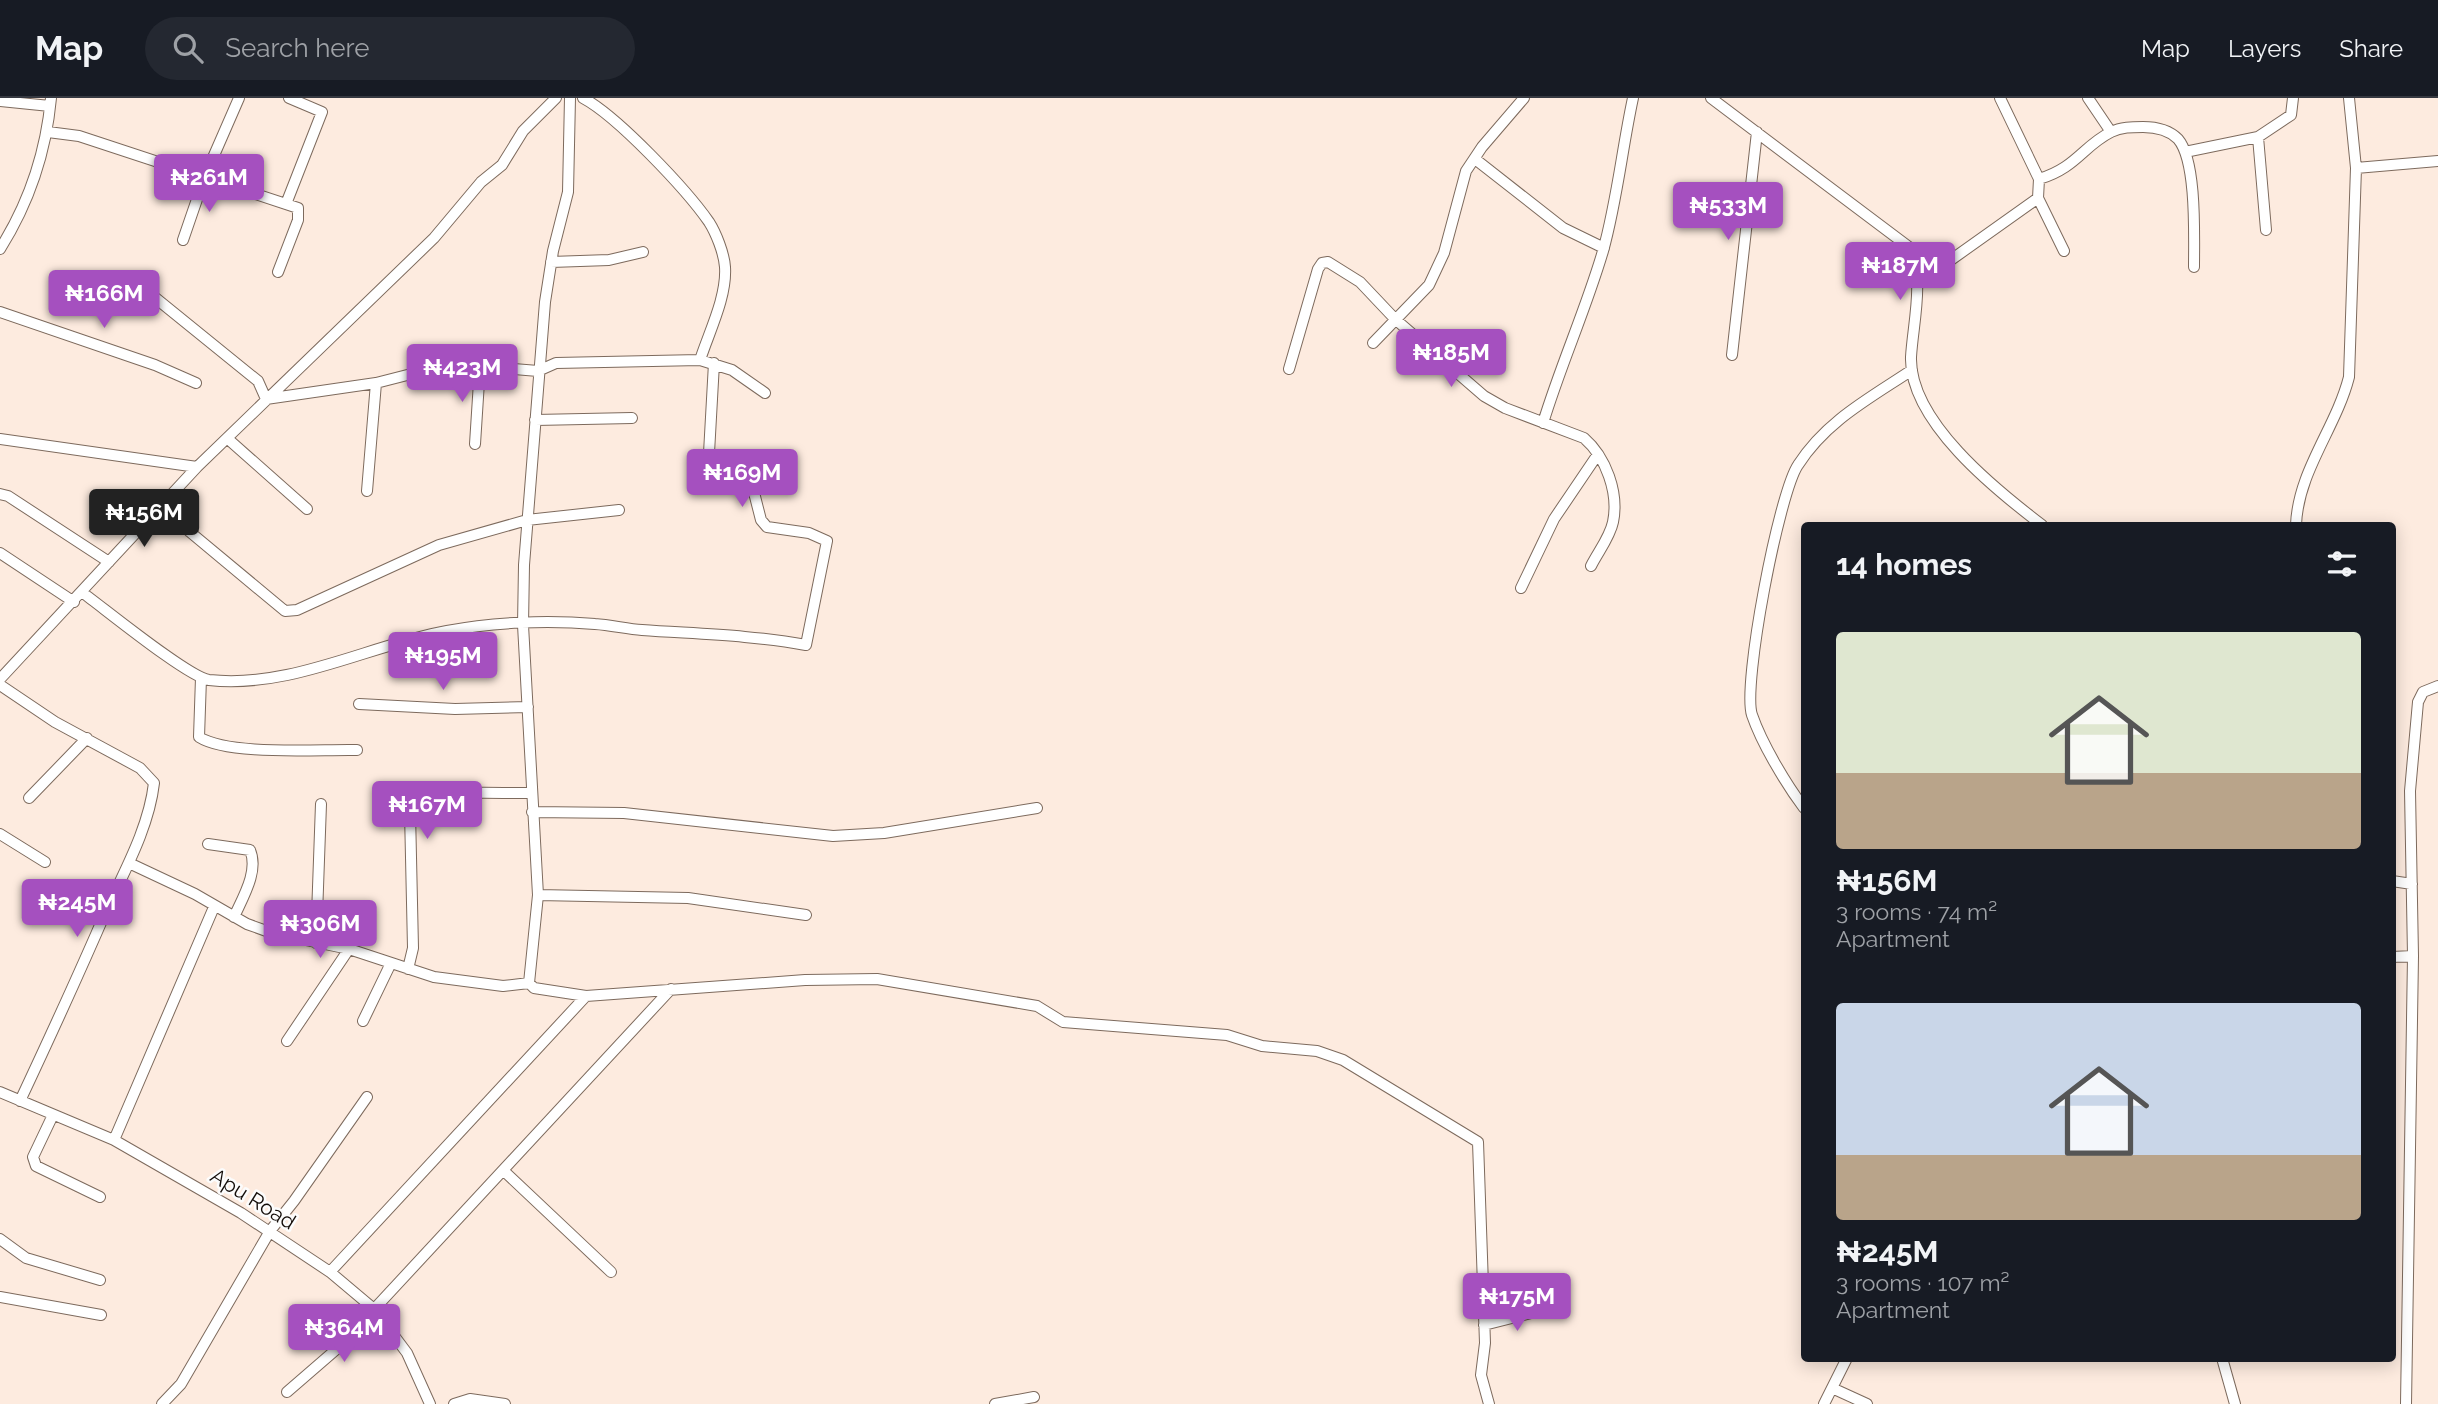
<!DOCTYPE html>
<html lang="en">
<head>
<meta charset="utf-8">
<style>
  :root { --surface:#171b24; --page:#242831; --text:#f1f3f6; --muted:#9ea1a6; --line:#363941; --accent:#a550bf }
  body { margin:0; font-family:Raleway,sans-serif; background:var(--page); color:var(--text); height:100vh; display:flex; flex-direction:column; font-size:26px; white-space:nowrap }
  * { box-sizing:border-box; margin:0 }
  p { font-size:23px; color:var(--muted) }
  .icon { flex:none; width:38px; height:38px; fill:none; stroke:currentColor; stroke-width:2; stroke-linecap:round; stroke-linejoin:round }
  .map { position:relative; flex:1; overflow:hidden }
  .details { position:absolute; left:1801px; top:424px; width:595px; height:840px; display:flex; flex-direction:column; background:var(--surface); border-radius:7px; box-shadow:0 4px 18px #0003 }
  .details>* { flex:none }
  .price { position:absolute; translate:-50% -60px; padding:0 16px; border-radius:7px; background:var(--accent); color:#fff; font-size:23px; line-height:46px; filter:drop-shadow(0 2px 4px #0008) }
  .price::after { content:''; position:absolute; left:50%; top:42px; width:21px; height:16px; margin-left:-10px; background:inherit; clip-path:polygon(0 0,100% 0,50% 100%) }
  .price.selected { background:#222; color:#fff }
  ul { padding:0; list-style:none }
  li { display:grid; align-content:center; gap:14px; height:371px; padding:0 35px }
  li span { display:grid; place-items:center; height:217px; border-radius:7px; color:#555 }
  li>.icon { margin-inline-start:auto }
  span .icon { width:126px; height:126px; fill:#fffc; stroke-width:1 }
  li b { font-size:30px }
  h2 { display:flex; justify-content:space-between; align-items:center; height:84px; padding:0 35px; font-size:30px }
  header { display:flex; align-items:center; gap:42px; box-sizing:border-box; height:98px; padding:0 35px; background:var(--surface); border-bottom:2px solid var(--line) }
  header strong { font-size:33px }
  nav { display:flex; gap:38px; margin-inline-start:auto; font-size:24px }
  .search { width:490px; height:63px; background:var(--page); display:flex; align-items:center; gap:18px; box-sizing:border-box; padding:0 24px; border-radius:38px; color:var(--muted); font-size:26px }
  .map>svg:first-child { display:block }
</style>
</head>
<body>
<header>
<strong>Map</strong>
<div class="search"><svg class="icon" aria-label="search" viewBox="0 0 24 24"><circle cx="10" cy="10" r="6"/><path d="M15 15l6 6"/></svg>Search here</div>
<nav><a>Map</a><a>Layers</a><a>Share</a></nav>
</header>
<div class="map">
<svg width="2438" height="1306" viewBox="0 0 2438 1306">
  <rect width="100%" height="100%" fill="#fdebdf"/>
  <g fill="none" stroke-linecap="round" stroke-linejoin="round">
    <g stroke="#7d6a5d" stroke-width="12">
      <path id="minor" d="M570,0L568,94L553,153L545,204L524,467L523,527L538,797L529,885L534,890L586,898L805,882L877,881L1037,908L1063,924L1227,937L1262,948L1317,953L1343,962L1478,1044L1485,1245L1481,1277L1489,1306
        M583,0C617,18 686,91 709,124C716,135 724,155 725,169C727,199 709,234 700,262
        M1711,0L1909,149C1925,182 1913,224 1911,259C1909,323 1996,392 2042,427
        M2000,0L2039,81L2038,100L2064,153
        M2088,0L2111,34
        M0,3L50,8
        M48,34L79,38L298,110V122L278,174
        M2258,39L2266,132
        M2185,54L2258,39L2291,17L2293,0
        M1475,61L1563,130L1604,150
        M2356,70L2438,63
        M2039,81C2076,70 2083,48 2111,34C2121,29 2132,29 2143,29C2155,29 2169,32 2178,41C2197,63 2194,139 2194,169
        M286,106L322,14L289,0
        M183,142L205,78L239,0
        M0,151C29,105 46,54 51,0
        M1912,156L1934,164H1948L2038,100
        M551,164L609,162L643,154
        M137,185L258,283L266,301
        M0,214L155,267L196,285
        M1373,245L1429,187L1444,155L1466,73L1482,49L1524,0
        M1732,257L1757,34
        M1289,271L1318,171L1322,165L1328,164L1360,184L1395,221L1484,298L1505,310L1584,340C1606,359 1619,395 1613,424C1610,439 1598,454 1591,468
        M266,301L376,285L419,274L480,268L538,273L556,265L700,262L732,272L765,295
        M535,322L632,320
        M1543,325C1561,266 1586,211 1603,153C1617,103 1622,51 1633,0
        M0,341L197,369
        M228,341L307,411
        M475,346L480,268
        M367,393L376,285
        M0,396L8,398L109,464
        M163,407L190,434L285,513L297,512L439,447L527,422L619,412
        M2296,427C2298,373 2336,330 2349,279L2356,70L2349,0
        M0,455L74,504
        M1521,490L1554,421L1598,356
        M83,495C105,511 188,579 209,582C291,591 369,547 447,533C493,524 548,522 595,526C611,527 627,531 642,532C697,536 752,537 806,547L827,443L809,435L767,429L761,422L750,379L714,380L708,373L714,265
        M201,580L199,639C229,658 319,651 357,652
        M0,581L197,369L434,140L481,84L502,67L523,33L556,0
        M0,587L55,624L140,670L154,685C149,729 125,772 107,811C79,876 50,939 20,1003
        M359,606L455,611L528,609
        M29,700L87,640
        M1804,710C1786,686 1762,646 1752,617C1742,587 1779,395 1798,367C1826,323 1870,300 1912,272
        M532,714L624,715L833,738L884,735L1037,710
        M0,736L45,764
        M208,746L250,752C259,773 243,799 234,819
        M129,765L195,796L247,826L272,835L349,851L434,879L503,888L529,885
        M2392,783L2412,786
        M538,797L688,800L806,817
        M316,845L321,706
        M2392,859L2413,858
        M408,871L413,850L410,714L413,705C442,690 498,696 531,695
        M363,923L391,865
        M287,943L349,851
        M0,994L114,1042L241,1115L330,1174L374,1211L407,1255L430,1306
        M52,1019L33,1059L36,1068L100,1099
        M114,1042L214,809
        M504,1073L611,1174
        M0,1141L26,1160L100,1182
        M330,1174L586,898
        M0,1199L101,1217
        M1484,1227L1543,1212
        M2222,1260L2235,1306
        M1832,1290L1867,1306
        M287,1294L339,1249L671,891
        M162,1306L181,1286L270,1133L294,1103L367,999
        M454,1306L470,1301L505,1306
        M995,1306L1034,1299
        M1824,1306L1847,1260
        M2406,1306L2413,858L2410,693L2418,604L2423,594L2438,588"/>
    </g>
    <use href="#minor" stroke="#fff" stroke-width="10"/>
  </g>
  <g text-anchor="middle" stroke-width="5" stroke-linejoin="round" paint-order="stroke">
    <g font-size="21" fill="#130c08" stroke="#fcfcfc">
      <text transform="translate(253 1101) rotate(32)" y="7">Apu Road</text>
    </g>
  </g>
</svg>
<b class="price" style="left:209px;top:116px">₦261M</b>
<b class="price" style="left:1728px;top:144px">₦533M</b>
<b class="price" style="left:1900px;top:204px">₦187M</b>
<b class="price" style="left:104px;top:232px">₦166M</b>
<b class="price" style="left:1451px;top:291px">₦185M</b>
<b class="price" style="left:462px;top:306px">₦423M</b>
<b class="price" style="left:742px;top:411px">₦169M</b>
<b class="price selected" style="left:144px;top:451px">₦156M</b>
<b class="price" style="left:443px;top:594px">₦195M</b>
<b class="price" style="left:427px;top:743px">₦167M</b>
<b class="price" style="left:77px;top:841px">₦245M</b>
<b class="price" style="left:320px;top:862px">₦306M</b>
<b class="price" style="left:1517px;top:1235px">₦175M</b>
<b class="price" style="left:344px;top:1266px">₦364M</b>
<section class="details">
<h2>14 homes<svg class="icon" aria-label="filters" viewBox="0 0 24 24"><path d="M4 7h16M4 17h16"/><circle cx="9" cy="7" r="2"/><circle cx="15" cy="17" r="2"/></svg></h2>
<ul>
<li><span style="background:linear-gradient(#dfe7d0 65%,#b9a48a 0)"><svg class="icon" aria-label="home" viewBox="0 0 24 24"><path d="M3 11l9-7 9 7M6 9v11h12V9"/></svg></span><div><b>₦156M</b><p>3 rooms · 74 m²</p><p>Apartment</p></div></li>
<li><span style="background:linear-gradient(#c9d6e8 70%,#b9a48a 0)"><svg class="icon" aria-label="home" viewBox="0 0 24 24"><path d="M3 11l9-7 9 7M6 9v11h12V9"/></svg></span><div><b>₦245M</b><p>3 rooms · 107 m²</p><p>Apartment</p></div></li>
</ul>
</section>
</div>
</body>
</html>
